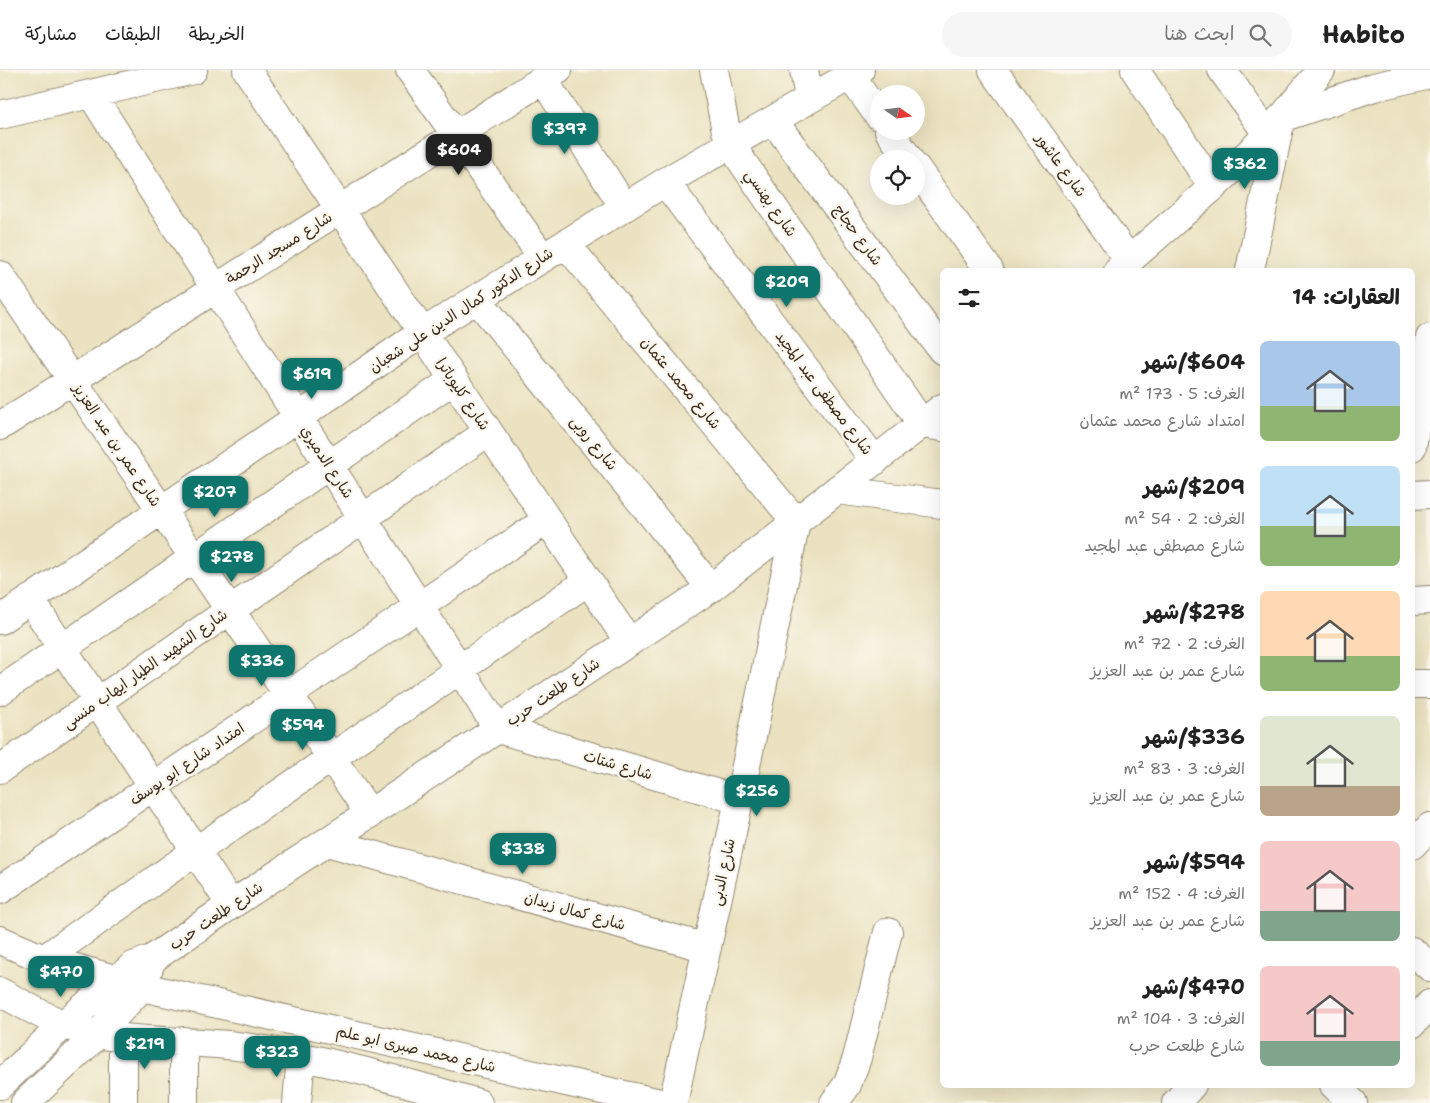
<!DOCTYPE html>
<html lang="ar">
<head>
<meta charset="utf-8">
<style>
  :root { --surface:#fff; --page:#f6f6f6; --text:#222; --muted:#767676; --line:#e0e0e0; --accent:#0f766e }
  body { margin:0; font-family:"Shantell Sans","Playpen Sans Arabic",sans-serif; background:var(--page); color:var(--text); direction:rtl; height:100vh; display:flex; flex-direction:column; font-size:19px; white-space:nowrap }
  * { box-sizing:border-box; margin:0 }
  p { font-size:16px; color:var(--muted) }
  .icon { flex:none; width:28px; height:28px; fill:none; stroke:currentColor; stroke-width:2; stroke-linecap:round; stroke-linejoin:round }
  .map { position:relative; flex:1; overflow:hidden; direction:ltr }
  .sheet { position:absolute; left:940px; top:198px; width:475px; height:820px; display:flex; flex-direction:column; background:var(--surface); border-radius:8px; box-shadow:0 5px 20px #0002; direction:rtl }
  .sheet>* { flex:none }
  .needle { width:32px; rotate:104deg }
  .tools { position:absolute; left:870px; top:15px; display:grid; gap:10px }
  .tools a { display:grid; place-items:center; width:55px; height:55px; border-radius:50%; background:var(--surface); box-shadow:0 5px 20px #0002; font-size:25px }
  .price { position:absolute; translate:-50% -42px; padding:0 11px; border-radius:10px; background:var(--accent); color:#fff; font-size:16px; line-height:32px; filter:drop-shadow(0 1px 2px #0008) }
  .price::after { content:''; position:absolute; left:50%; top:30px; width:15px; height:11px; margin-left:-8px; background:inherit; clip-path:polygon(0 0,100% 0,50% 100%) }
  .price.on { background:#222; color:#fff }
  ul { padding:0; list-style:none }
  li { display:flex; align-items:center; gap:15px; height:125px; padding:0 15px }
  li span { display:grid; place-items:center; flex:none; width:140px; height:100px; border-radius:8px; color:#555 }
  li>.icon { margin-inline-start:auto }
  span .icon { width:60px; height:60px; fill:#fffc; stroke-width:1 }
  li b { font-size:21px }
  h2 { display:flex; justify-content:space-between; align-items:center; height:60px; padding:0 15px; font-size:21px }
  header { display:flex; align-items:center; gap:30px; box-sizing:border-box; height:70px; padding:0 25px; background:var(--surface); border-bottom:1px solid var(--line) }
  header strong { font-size:24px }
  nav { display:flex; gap:28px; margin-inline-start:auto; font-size:18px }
  .search { width:350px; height:45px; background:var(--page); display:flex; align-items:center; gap:12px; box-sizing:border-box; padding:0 18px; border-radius:28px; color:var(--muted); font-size:19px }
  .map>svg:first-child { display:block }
</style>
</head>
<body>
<header>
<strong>Habito</strong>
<div class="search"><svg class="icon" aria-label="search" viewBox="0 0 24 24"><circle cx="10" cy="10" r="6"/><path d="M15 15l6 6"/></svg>ابحث هنا</div>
<nav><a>الخريطة</a><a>الطبقات</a><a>مشاركة</a></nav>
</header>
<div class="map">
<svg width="1430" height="1033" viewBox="0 0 1430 1033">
  <rect width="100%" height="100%" fill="#fbf7ec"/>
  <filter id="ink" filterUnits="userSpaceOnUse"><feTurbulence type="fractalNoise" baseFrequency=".02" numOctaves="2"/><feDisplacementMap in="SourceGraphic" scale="10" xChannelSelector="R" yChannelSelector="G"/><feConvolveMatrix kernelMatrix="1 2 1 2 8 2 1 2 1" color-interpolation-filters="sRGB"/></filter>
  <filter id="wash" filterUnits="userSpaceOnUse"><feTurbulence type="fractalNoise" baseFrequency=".0096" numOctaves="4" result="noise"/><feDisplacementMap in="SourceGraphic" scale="20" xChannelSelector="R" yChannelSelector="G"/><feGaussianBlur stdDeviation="1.12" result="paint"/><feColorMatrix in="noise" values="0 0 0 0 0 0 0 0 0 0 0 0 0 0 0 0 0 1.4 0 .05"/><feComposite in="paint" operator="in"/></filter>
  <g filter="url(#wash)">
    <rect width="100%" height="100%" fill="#eae2c0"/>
  </g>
  <g filter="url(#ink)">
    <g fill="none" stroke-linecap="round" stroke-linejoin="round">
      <g stroke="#92866f" stroke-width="30">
        <path id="minor" d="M247,0L629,572
          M410,0L543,188
          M714,0L726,61L739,87L922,354L942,357
          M804,0L809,28
          M993,0L1129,190
          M1135,0L1213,117
          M1222,0L1268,65
          M850,6L879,46
          M543,9L624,137
          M91,24L498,659L739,730
          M0,45L193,0
          M773,50L942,280
          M889,61L909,89
          M916,98L989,200
          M665,112L875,391
          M566,174L796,452L739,730L673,1033
          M1250,200L1281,48L1374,17L1430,4
          M0,205L370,744
          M477,229L711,518
          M0,356L558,0
          M1412,377L1430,268
          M837,420L942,434
          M1412,425L1430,424
          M30,529L231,835
          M1412,531L1430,530
          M0,550L422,263L665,112L860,0
          M1412,614H1430
          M0,621L453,310
          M0,699L488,362
          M327,772L707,878
          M1412,775L1430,757
          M0,820L547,450
          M0,870L44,889L142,917L660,1033
          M1412,881L1430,897
          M44,889L196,781L588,511
          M0,922C21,933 42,946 65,955C122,976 185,968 245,977C324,988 401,1011 478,1033
          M1412,954L1430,934
          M123,968V1033
          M1334,1015L1353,1033
          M184,1033V971
          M297,1033L301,986
          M834,1033L847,1015L857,988L888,862
          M1176,1033L1192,1015"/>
      </g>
      <g stroke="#92866f" stroke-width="30">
        <path id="major" d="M1118,200L1213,117L1268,65L1321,0
          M0,1015L64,954L133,896L152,889L231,835L711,518L942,338
          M25,1033L98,964L142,917L152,889"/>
      </g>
      <use href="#minor" stroke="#fff" stroke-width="28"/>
      <use href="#major" stroke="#fff" stroke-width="28"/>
    </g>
  </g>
  <g text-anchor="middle" stroke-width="4.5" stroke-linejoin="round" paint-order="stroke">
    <g font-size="15" fill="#3b2a1e" stroke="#fbf7ec">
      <text transform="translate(1061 95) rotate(54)" y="5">شارع عاشور</text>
      <text transform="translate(771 133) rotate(55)" y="5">شارع بهنسي</text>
      <text transform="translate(858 165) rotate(54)" y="5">شارع حجاج</text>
      <text transform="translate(279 178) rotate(-32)" y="5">شارع مسجد الرحمة</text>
      <text transform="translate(461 240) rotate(-33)" y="5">شارع الدكتور كمال الدين على شعبان</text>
      <text transform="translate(681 313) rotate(50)" y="5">شارع محمد عثمان</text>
      <text transform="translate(824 323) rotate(53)" y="5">شارع مصطفى عبد المجيد</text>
      <text transform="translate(463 324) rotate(56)" y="5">شارع كليوباترا</text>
      <text transform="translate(594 373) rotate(51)" y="5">شارع روبى</text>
      <text transform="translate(117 375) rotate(56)" y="5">شارع عمر بن عبد العزيز</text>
      <text transform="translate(327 392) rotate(57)" y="5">شارع الدميري</text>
      <text transform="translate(145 599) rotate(-35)" y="5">شارع الشهيد الطيار ايهاب منسى</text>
      <text transform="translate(553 622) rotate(-34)" y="5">شارع طلعت حرب</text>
      <text transform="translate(187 694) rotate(-34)" y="5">امتداد شارع ابو يوسف</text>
      <text transform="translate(618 695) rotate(16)" y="5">شارع شتات</text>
      <text transform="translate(723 802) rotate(-78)" y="5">شارع الدبى</text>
      <text transform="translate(575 841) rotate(16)" y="5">شارع كمال زيدان</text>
      <text transform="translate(216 846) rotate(-34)" y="5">شارع طلعت حرب</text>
      <text transform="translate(416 979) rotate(13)" y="5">شارع محمد صبرى ابو علم</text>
    </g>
  </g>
</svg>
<div class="tools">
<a><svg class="needle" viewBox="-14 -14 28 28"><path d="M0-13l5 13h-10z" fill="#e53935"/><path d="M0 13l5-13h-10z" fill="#767676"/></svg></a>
<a><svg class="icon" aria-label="locate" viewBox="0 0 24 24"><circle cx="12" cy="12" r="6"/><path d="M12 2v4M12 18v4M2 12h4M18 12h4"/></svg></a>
</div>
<b class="price" style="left:565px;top:85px">$397</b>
<b class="price on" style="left:459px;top:106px">$604</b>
<b class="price" style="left:1245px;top:120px">$362</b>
<b class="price" style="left:787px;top:238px">$209</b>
<b class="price" style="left:312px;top:330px">$619</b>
<b class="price" style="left:215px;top:448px">$207</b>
<b class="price" style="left:232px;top:513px">$278</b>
<b class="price" style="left:262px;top:617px">$336</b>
<b class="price" style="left:303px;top:681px">$594</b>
<b class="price" style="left:757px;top:747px">$256</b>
<b class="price" style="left:523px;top:805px">$338</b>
<b class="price" style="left:61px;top:928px">$470</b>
<b class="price" style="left:145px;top:1000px">$219</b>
<b class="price" style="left:277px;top:1008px">$323</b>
<section class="sheet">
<h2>العقارات: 14<svg class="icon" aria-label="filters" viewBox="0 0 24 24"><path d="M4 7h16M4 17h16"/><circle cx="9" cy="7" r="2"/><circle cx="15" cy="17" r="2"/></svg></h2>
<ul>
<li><span style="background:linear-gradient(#a9c7e8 65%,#8fb573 0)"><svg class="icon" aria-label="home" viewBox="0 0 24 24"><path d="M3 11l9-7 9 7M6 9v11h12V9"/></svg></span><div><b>$604/شهر</b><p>الغرف: 5 · 173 m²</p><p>امتداد شارع محمد عثمان</p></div></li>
<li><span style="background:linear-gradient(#bfe0f5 60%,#8fb573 0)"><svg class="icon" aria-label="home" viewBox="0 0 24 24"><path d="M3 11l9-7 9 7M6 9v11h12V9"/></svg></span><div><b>$209/شهر</b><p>الغرف: 2 · 54 m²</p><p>شارع مصطفى عبد المجيد</p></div></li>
<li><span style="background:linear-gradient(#ffd9b3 65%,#8fb573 0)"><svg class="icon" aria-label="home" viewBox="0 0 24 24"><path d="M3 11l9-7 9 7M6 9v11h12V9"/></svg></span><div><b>$278/شهر</b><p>الغرف: 2 · 72 m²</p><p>شارع عمر بن عبد العزيز</p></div></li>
<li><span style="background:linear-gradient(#dfe7d0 70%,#b9a48a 0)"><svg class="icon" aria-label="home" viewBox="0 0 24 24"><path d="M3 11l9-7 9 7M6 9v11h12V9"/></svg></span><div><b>$336/شهر</b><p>الغرف: 3 · 83 m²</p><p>شارع عمر بن عبد العزيز</p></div></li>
<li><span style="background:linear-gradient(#f6c9c9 70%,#7fa58c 0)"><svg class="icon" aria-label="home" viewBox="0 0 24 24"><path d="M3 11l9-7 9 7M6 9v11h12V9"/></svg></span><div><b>$594/شهر</b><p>الغرف: 4 · 152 m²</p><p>شارع عمر بن عبد العزيز</p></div></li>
<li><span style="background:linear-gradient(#f6c9c9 75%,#7fa58c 0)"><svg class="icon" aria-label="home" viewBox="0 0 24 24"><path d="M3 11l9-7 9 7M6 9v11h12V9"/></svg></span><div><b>$470/شهر</b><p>الغرف: 3 · 104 m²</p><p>شارع طلعت حرب</p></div></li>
</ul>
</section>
</div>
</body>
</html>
